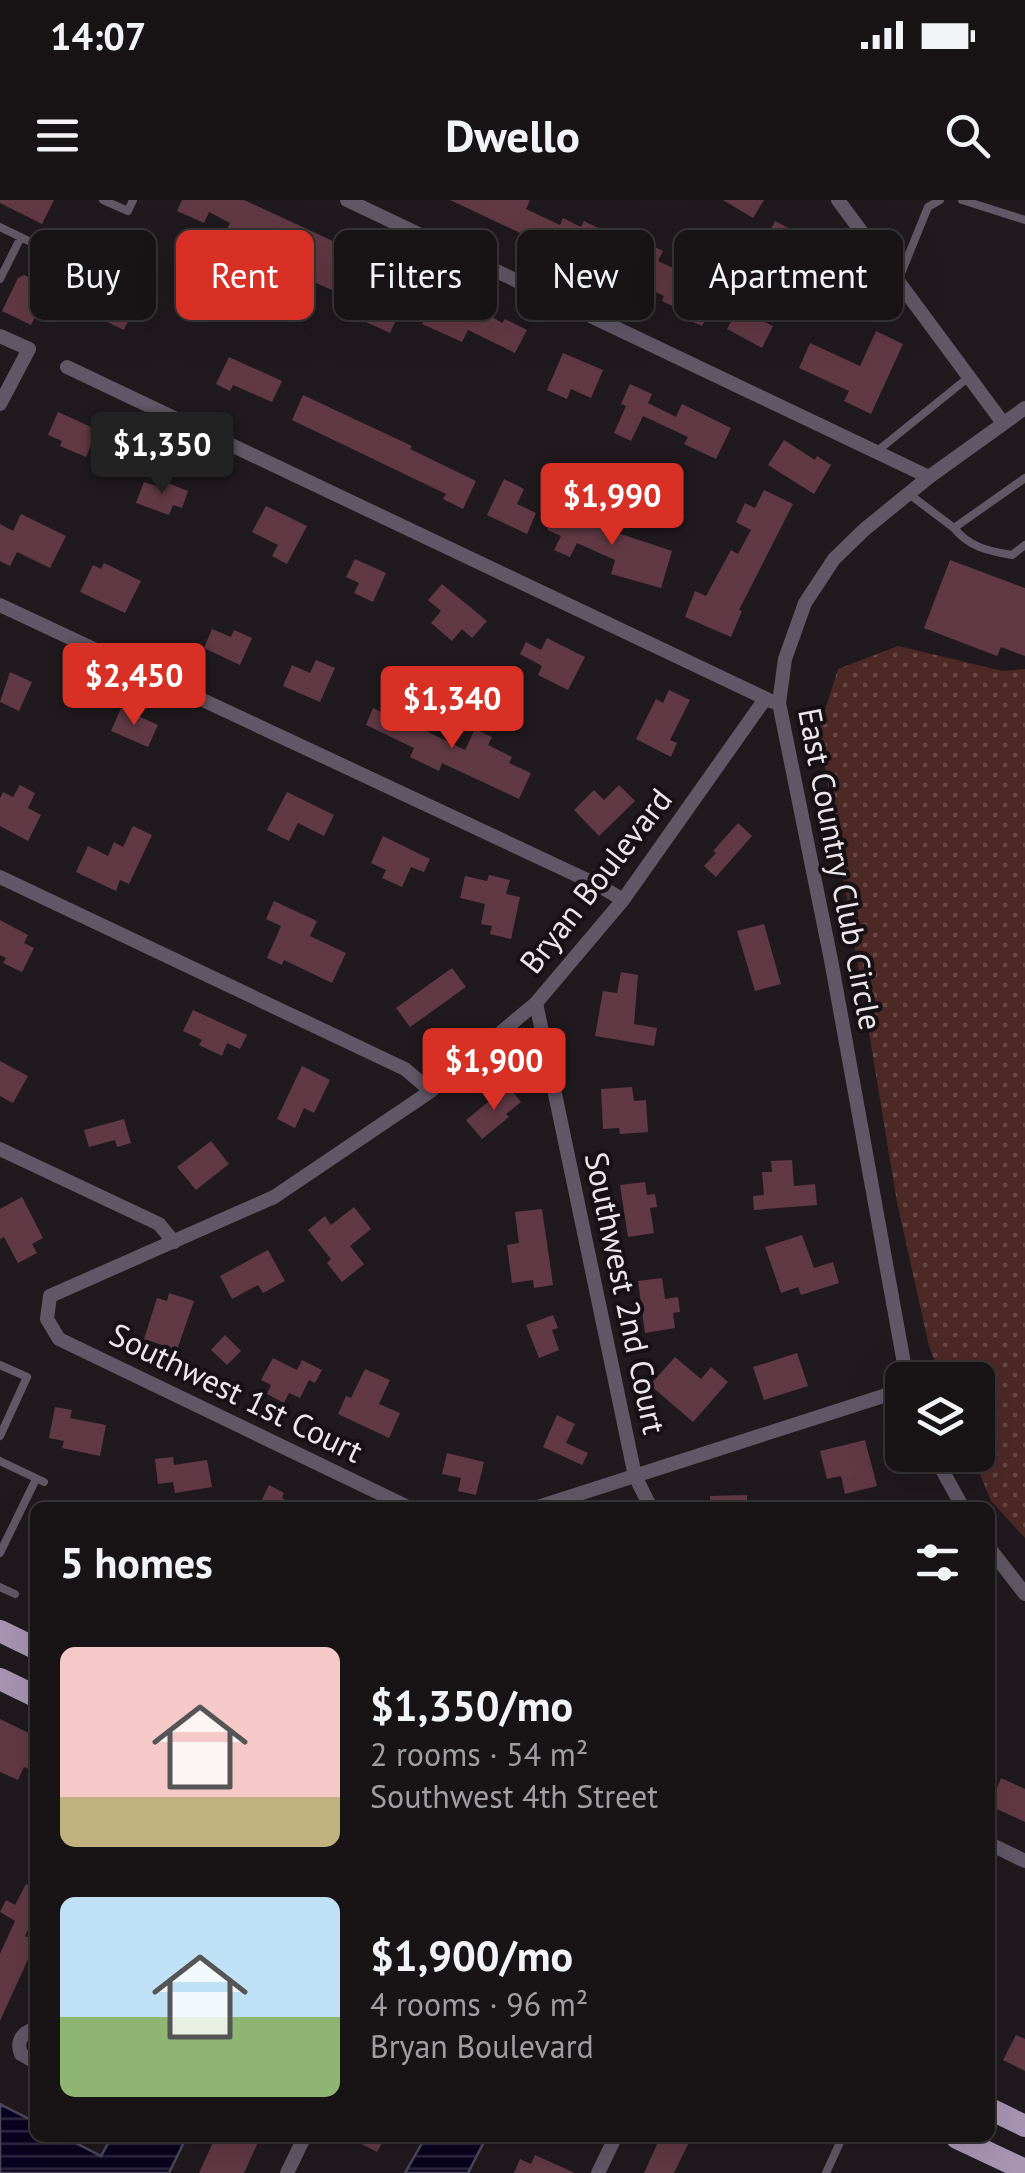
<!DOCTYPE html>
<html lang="en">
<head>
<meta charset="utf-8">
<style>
  :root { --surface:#181416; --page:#252123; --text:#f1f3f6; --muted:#9f9ea1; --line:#363335; --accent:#d93025 }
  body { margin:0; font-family:"PT Sans",sans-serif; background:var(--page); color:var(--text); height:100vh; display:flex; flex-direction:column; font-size:38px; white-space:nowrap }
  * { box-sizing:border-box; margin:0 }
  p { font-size:32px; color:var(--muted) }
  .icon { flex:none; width:55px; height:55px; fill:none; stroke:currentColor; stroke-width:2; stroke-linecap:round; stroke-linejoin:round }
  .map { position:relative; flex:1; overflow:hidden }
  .panel { position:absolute; left:30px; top:1302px; width:965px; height:640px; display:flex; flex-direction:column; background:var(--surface); border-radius:15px; box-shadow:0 10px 40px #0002,0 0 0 2px var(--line) }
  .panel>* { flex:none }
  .top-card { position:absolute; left:30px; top:30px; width:965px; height:90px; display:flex; gap:20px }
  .tools { position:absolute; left:885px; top:1162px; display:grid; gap:20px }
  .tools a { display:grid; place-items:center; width:110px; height:110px; border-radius:15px; background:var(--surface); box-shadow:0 10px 40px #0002,0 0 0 2px var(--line); font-size:50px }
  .price { position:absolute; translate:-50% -85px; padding:0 22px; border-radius:10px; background:var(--accent); color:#fff; font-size:32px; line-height:65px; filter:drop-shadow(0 2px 5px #0008) }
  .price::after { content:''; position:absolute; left:50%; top:60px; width:30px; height:22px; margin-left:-15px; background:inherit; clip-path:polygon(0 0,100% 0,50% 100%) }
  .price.current { background:#222; color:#fff }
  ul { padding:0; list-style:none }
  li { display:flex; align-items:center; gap:30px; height:250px; padding:0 30px }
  li span { display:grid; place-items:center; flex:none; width:280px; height:200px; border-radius:15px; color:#555 }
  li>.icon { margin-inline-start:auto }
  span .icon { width:120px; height:120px; fill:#fffc; stroke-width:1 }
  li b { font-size:42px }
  h2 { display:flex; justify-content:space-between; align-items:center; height:120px; padding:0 30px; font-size:42px }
  .tag { padding:0 35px; border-radius:15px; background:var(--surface); box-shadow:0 10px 40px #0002,0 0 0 2px var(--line); font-size:35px; line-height:90px }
  .tag.current { background:var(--accent); color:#fff }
  .status { display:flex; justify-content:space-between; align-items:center; height:70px; padding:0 50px; background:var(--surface); direction:ltr }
  .status svg { height:28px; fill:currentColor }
  header { display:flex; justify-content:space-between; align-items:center; height:130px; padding:0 30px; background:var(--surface); font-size:45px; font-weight:700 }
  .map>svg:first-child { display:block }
</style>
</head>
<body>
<div class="status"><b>14:07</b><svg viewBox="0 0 49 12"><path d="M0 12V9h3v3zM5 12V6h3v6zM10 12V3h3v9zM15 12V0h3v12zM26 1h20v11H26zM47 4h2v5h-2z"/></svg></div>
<header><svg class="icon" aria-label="menu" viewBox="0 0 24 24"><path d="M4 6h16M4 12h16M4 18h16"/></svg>Dwello<svg class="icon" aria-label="search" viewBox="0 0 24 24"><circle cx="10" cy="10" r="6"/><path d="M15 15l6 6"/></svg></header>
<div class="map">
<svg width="1025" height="1973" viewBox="0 0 1025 1973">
  <defs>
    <pattern id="grass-dots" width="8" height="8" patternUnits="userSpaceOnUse" patternTransform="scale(2.5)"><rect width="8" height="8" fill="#4d2926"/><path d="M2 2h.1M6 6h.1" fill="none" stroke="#674846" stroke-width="1.8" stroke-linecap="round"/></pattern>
    <pattern id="water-rules" width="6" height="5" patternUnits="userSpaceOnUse" patternTransform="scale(2.5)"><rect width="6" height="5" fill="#09031f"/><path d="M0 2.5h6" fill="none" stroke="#2d2840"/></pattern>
  </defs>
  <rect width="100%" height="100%" fill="#201a1e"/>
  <path fill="url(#grass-dots)" d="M898,446L1003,471L1025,469V1338L991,1301L972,1255H978V1180H942L929,1146L897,1002L819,530L838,469Z"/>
  <path fill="url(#water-rules)" stroke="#4d475c" stroke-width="2.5" d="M0,1904L35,1922V1938H66L101,1956L111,1938H186L169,1973H0Z
    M425,1938H486L468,1973H405Z"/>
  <path fill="#613945" d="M0,0H54L42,24L0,3Z
    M182,0H244L350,49L332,90L298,75L301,67L246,38L236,61L216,51L230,23L209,12L204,23L177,11Z
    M450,0H530L526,9L560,25L563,18L581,27L584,21L600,29L596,38L622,50L627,40L644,48L646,43L663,51L658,61L710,85L707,92L716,97L702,126L686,119L689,114L662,101L664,96L614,72L612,75L584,63Z
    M723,0H764L753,18Z
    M775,21L794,31L791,38L832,60L821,81L760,51Z
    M405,66L422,74L419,81L478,108L502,123L505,119L527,130L515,153L468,130L462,142L422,124L427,114L404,103L390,133L335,108L343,91L361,100L375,71L398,82Z
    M24,75L49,87L31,125L2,111L18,78Z
    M99,80L138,99L124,130L84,111Z
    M742,101L768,115L765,122L773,126L762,148L727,129Z
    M876,131L903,144L871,214L844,201L849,191L799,168L810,143L860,166Z
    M563,153L603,170L591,198L571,189L567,199L547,190Z
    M229,157L282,181L272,202L233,185L230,191L216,184Z
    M630,184L652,194L648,203L676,217L682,204L731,228L716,259L684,244L688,237L643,216L631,241L614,233L626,206L621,204Z
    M303,195L412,246L410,249L476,281L463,309L443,299L446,294L292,220Z
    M58,212L98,230L86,257L60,246L62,241L48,235Z
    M784,240L815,260L817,256L831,265L814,294L768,265Z
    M504,279L524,289L517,304L536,313L527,334L487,315Z
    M144,282L162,288L165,282L188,291L182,308L173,305L169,315L136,303Z
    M764,290L793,304L739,410L742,411L731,437L685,417L695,391L706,396L731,350L738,354L751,330L736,322L745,303L755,308Z
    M266,306L307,326L287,364L272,356L278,345L252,332Z
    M557,309L574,317L577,310L611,326L609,330L672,351L661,388L611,374L615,360L577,343L570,357L554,350L561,336L547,330Z
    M21,314L66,336L50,368L17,352L10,366L0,361V324L13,331Z
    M355,359L386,373L373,402L354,393L359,383L346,377Z
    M950,360L1025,388V456L1001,447L997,456L924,428Z
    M104,363L141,381L125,413L80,392L93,365L101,369Z
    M442,384L487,421L472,438L462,429L452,441L431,423L441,411L428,400Z
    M212,429L231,437L234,430L252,438L240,465L204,448Z
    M547,438L585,457L568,490L538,475L542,466L520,454L526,442L541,450Z
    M316,460L335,468L320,502L283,486L292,465L310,473Z
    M10,472L32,482L19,511L0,502Z
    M669,490L690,500L670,540L677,543L671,557L636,539L656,499L663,503Z
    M400,504L434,521L428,532L465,550L475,529L492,537L488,545L512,557L509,563L531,573L519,599L442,563L439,571L410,557L414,548L366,525L373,508L394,518Z
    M121,508L158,525L148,547L111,531Z
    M20,585L35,593L28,608L41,615L28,641L0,626V598L3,592L13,597Z
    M619,585L635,601L599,636L574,610L594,590L604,600Z
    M287,592L334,615L324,636L298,623L289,641L267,630Z
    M738,623L752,636L716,677L704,666L716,653L713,651Z
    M133,626L152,635L129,684L120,680L116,691L76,672L88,646L108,656L114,642L123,647Z
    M383,636L430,659L424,672L411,667L402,687L382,678L386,670L371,663Z
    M489,675L510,680L506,694L520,697L511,739L490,734L492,726L481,724L485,704L460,698L465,676L487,681Z
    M274,701L317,721L310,736L346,753L332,783L284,760L282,765L267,758L281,726L266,719Z
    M0,720L28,735L24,743L34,748L22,772L3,763L6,758L0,755Z
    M764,724L781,784L755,791L737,731Z
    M452,768L466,787L410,827L396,808Z
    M621,772L638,775L634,824L657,828L654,846L595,836L603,791L617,793Z
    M193,810L247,835L240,849L227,843L222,856L199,845L202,840L183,831Z
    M0,861L28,876L13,903L0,896Z
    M302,866L330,880L314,913L304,908L295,928L277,919Z
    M508,886L521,902L506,914L509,917L482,939L466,920Z
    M632,887L634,901L646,900L648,932L620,934L619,928L603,929L601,889Z
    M124,919L131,943L117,947L115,940L89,947L84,930Z
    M211,941L229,964L196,990L177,967Z
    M792,960L794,986L815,984L817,1005L754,1010L753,996L764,995L762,972H772L771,961Z
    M645,982L647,995L655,994L657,1007L650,1008L654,1033L628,1037L620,985Z
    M22,997L43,1038L32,1044L37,1053L18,1063L4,1037L0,1039V1009Z
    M354,1007L371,1029L350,1046L364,1064L342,1082L327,1063L331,1059L308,1030L325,1016L331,1025Z
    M542,1009L553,1085L534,1088L533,1080L512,1083L507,1045L519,1043L515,1012Z
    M802,1035L814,1068L833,1062L839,1083L801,1095L798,1087L781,1093L765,1047Z
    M268,1050L285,1081L263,1093L258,1085L232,1099L220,1076Z
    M662,1078L665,1099L678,1097L680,1112L673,1113L675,1128L645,1133L638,1081Z
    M169,1093L194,1101L177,1150L144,1139L157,1098L167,1101Z
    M553,1115L558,1128L552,1130L559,1150L539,1158L526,1125Z
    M225,1135L241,1151L227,1165L211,1150Z
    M797,1153L808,1186L764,1200L753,1167Z
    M675,1157L701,1179L711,1167L728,1182L693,1222L650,1185Z
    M273,1158L297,1170L302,1160L322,1170L315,1183L309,1180L300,1198L289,1193L284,1203L267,1194L271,1185L261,1180Z
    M365,1169L390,1180L379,1204L400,1213L389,1238L338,1214L346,1196L351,1198Z
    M55,1207L72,1210L70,1218L106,1225L100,1256L62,1248L64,1241L49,1238Z
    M557,1215L575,1224L566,1243L588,1253L582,1265L543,1247Z
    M865,1240L877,1286L845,1294L841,1276L827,1279L820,1251Z
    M447,1253L484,1262L476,1295L458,1291L461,1278L442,1274Z
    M173,1257L174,1265L207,1260L212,1287L175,1293L173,1282L158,1284L155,1259Z
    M269,1285L284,1293L282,1298L302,1308H258Z
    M747,1295V1308H710V1296Z
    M0,1519L35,1536V1572L24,1567L18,1580L0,1572Z
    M1001,1578L1025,1589V1622L990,1606Z
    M26,1684L35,1689V1716L25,1736L35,1740V1744L0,1821V1754L15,1721L0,1712L6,1700L15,1705Z
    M1016,1835L1025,1839V1871L1003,1860Z
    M215,1938H260L244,1973H199Z
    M350,1938H385L377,1952Z
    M660,1938H691L674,1973H644Z
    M535,1955L575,1973H514L520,1959L531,1964Z"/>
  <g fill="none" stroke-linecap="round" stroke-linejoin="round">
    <path stroke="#615867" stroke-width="8" d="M103,0L128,11L133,0
      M962,0L1025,20
      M0,27L70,61
      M0,79L21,37
      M898,81L928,7L940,0
      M876,252L969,177
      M909,294L954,328L1025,278
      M954,328C969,347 988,351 1012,355L1025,345
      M0,1165L27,1177L0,1236
      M0,1261L44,1282
      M0,1353L36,1279
      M0,1387L15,1394
      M826,1973L842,1938"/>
    <path stroke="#615867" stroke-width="14" d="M347,0L929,277
      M838,0L1003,223
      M0,136L29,149L0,204
      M67,167L773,502
      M0,405L600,686L623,700
      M0,677L405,869L431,891
      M536,803L635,1276L651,1308
      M0,949L159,1024L174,1042
      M907,1180L831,760L779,503L785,459L805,403L834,359L865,329L929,277L1025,208
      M934,1255L963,1308
      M410,1308L59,1139L47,1119L50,1096L274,997L431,891L536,803L623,700L765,499
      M535,1308L902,1190
      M990,1349L1025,1394
      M990,1644L1025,1661
      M35,1829C22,1832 16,1841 21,1854L35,1862
      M287,1973L304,1938
      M598,1973L615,1938"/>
    <path stroke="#a895b4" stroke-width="22" d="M0,1431L35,1448
      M0,1479L35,1496
      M990,1909L1025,1926
      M957,1938L1025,1970"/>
  </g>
  <g text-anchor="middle" stroke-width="8" stroke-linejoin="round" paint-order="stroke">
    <g font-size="32" fill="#ece7eb" stroke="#171115">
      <text transform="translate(840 669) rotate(79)" y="11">East Country Club Circle</text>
      <text transform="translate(596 681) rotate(-52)" y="11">Bryan Boulevard</text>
      <text transform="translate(625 1093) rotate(78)" y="11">Southwest 2nd Court</text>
      <text transform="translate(236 1193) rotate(26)" y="11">Southwest 1st Court</text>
    </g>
  </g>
</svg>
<div class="tools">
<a><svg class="icon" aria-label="layers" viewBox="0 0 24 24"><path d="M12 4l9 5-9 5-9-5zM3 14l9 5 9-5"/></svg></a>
</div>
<b class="price current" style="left:162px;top:297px">$1,350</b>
<b class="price" style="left:612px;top:348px">$1,990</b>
<b class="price" style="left:134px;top:528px">$2,450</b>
<b class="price" style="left:452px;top:551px">$1,340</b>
<b class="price" style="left:494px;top:913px">$1,900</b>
<div class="top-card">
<a class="tag">Buy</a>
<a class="tag current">Rent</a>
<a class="tag">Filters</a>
<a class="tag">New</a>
<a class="tag">Apartment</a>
</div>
<section class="panel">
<h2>5 homes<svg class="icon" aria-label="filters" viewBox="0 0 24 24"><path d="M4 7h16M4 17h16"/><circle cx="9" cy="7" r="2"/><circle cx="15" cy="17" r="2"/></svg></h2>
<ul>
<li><span style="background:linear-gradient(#f6c9c9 75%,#c2b280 0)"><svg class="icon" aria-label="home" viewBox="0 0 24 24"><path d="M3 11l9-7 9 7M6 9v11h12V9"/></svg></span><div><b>$1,350/mo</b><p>2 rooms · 54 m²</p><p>Southwest 4th Street</p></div></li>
<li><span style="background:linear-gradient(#bfe0f5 60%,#8fb573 0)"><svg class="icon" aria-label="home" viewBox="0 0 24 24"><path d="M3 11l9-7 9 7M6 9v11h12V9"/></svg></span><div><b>$1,900/mo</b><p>4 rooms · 96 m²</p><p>Bryan Boulevard</p></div></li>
</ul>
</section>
</div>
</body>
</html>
